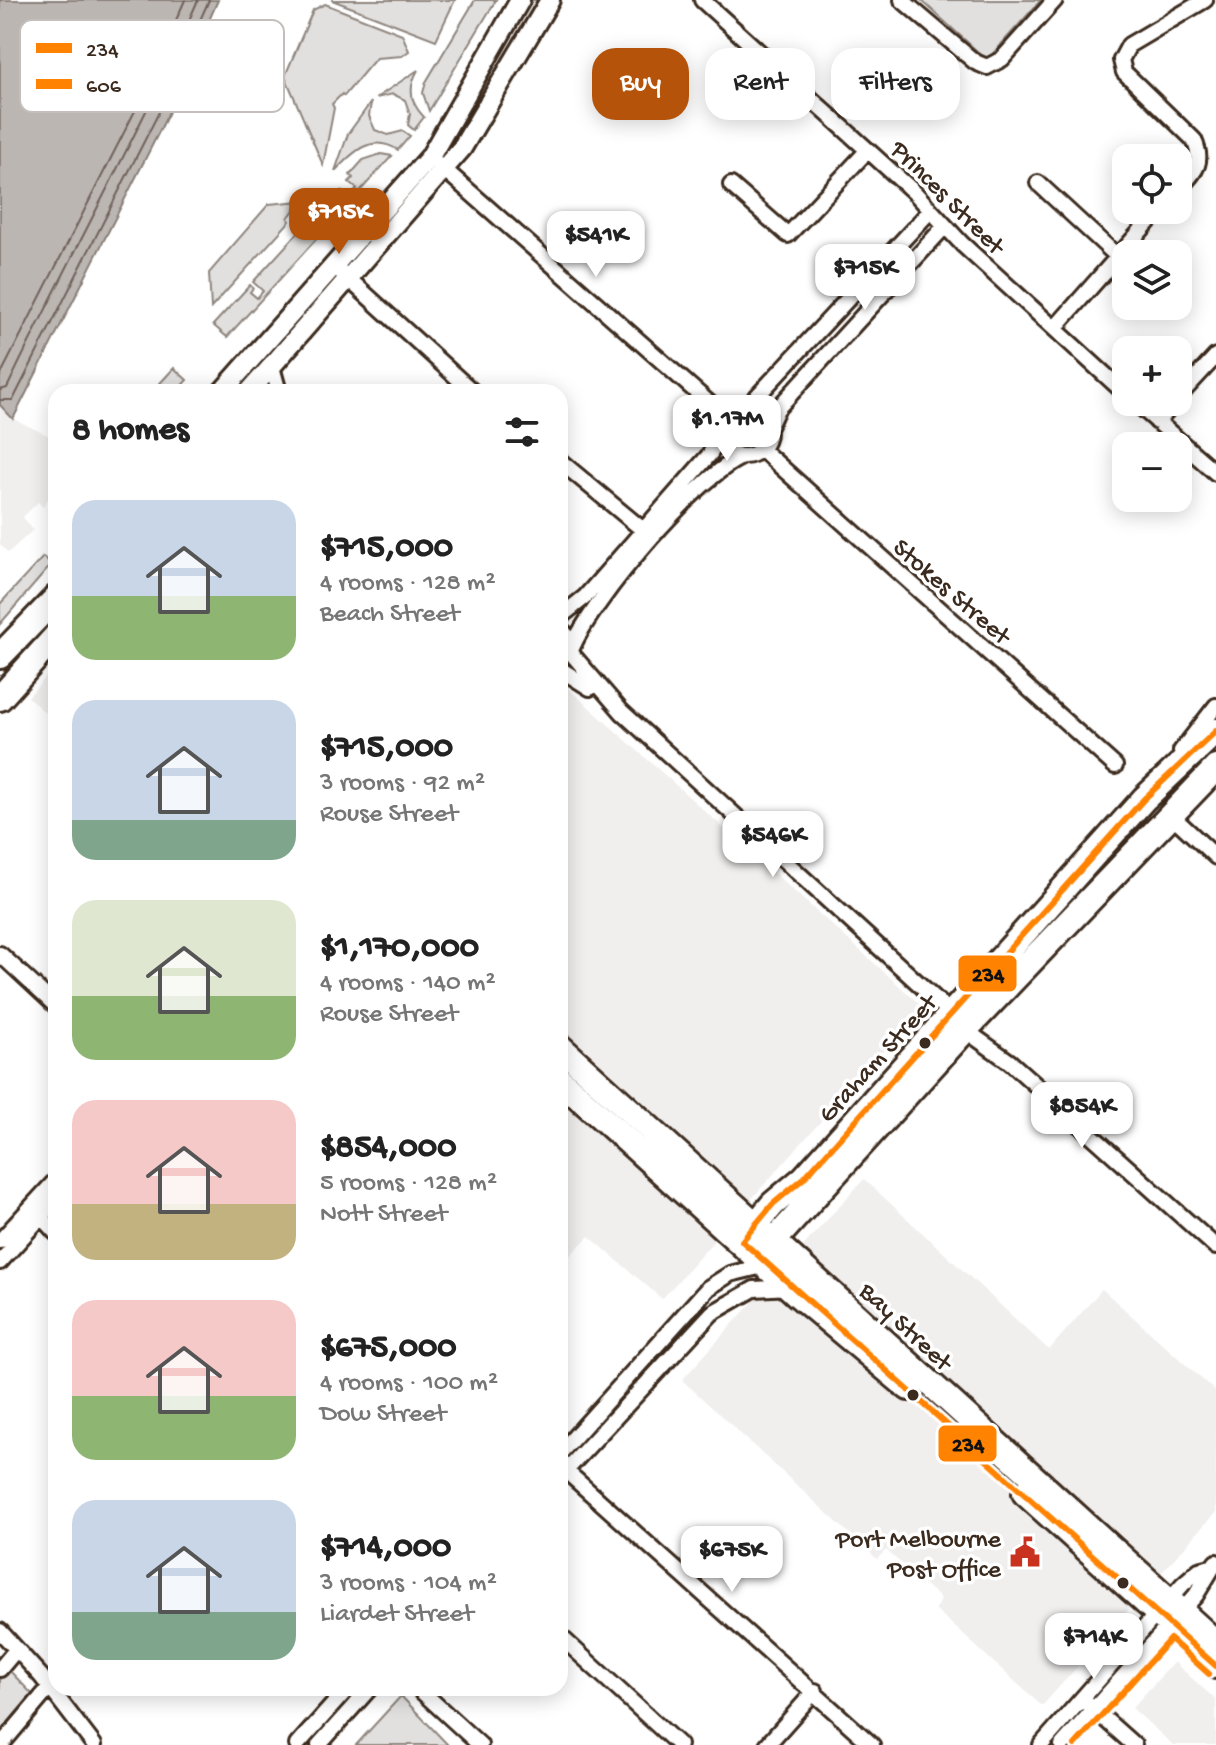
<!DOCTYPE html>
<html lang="en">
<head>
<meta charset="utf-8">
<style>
  :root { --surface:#fff; --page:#f6f6f6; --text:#222; --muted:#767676; --accent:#b45309 }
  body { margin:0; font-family:"Gochi Hand",sans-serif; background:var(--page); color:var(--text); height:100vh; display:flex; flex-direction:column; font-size:30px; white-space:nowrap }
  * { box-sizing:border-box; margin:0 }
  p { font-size:26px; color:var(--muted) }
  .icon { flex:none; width:44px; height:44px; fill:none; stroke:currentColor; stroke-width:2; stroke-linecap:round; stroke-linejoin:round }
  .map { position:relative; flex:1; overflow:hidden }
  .details { position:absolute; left:48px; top:384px; width:520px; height:1312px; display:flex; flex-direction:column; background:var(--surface); border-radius:24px; box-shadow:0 4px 20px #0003 }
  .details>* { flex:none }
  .top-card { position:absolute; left:592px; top:48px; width:504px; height:72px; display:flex; gap:16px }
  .fabs { position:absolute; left:1112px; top:144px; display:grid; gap:16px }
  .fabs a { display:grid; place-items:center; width:80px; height:80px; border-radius:16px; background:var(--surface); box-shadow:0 4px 20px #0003; font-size:40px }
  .price { position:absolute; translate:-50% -68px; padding:0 18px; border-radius:16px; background:#fff; color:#222; font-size:26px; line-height:52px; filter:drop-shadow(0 2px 4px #0008) }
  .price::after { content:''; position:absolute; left:50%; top:48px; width:24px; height:18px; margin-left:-12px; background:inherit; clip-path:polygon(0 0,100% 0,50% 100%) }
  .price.selected { background:var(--accent); color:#fff }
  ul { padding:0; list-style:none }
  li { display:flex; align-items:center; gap:24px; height:200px; padding:0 24px }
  li span { display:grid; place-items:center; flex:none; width:224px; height:160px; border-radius:24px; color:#555 }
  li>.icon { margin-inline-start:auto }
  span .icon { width:96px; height:96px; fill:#fffc; stroke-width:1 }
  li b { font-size:34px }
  h2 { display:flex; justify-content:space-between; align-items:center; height:96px; padding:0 24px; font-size:34px }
  .tag { padding:0 28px; border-radius:24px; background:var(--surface); box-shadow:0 4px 20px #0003; font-size:28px; line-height:72px }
  .tag.selected { background:var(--accent); color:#fff }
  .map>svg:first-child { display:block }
</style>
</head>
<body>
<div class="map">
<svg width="1216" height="1745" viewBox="0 0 1216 1745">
  <rect width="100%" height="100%" fill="#fff"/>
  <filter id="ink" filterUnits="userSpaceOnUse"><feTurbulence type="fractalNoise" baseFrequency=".0125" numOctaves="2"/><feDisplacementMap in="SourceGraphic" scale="16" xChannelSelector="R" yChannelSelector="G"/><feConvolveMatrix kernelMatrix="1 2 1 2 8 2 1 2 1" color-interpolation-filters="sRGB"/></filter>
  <g filter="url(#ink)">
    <path fill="#f1efee" d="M0,405L13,419L56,439V487L43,507L38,502L23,517L33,530L8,553L0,544Z
      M56,666V723L28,697Z
      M560,681L923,1007L662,1299L589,1236L560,1266Z
      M864,1179L1049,1350L1102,1289L1216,1392V1512L1042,1706L935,1609L941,1599L886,1550L877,1559L682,1380Z
      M1174,1662L1216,1700V1745H1173L1132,1708Z"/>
    <path fill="#e2e0de" stroke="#8e857e" stroke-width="2" d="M332,0H455L436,40Z
      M475,0H496L429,111L423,93L426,82Z
      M532,0H543L460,141L456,135Z
      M921,0H1041L987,60Z
      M325,4L402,34L409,51L402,56L376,58L344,96L342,94L332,104L334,108L323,165L285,76L313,10Z
      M418,70C408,87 410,103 424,117L414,130L408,125L410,114L405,100L393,94L376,98Z
      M371,102L369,116L375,130L388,135L403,131L410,136L398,150C371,133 353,152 335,171L348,134Z
      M381,154L392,156L227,337L213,325L250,285L253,288L250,292L257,298L263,291L253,282L326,202L329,204L341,191L349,198L357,189L349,182L353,178L350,175L363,160Z
      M301,201L288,218L290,221L211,308L209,273L269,204Z
      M174,368L187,380L176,392H152Z
      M43,557L52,564L0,624V604Z
      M9,1670L32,1694L0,1732V1680Z
      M401,1696L448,1745H356Z"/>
    <path fill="#bcb6b3" stroke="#887e77" stroke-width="2" d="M0,0H218L167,116L13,419L0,405Z"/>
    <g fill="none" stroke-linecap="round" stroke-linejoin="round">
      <path stroke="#6f625a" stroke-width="2" d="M0,376L139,103L185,0
        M0,390L7,388C69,258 140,132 198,0
        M0,400H13L159,112L209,0"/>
      <g stroke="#3b2a1e" stroke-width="20">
        <path id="minor" d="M702,0L915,193L962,244L1126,394
          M902,0L975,62L987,67L1002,59L1055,0
          M437,163L725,417
          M1038,183L1117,256
          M731,185L788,235L868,150
          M1178,190C1194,172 1205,164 1194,140L1124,72L1121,60L1129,45L1205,0
          M340,271L473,392
          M1055,328L1159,210
          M271,363L279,392
          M1178,397L1216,356
          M1135,402L1216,473
          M747,407L931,210
          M720 432a24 24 0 1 1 48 0a24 24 0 1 1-48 0Z
          M1157,422L1174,402
          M768,429L777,409L945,226
          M761,449L1115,766
          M560,461L649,535
          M560,617L585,597L710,454L720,432
          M560,628L570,639L571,651
          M572,648C591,602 698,474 744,456
          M571,653L622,712L952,1014
          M560,669L590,688
          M1181,751L1216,706
          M1169,813L1216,857
          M0,954L56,1006
          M965,1030L1010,1062L1216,1247
          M35,1210L56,1233
          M0,1241L56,1180
          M0,1262L56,1200
          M560,1453L708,1288L730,1274L767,1265
          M566,1471L872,1745
          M561,1476L712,1313L754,1289L790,1287
          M0,1631L41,1676L94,1745
          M560,1636L679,1745
          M0,1669L15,1651
          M418,1688L480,1745
          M1089,1705L1134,1745
          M1,1745L50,1687
          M297,1745L348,1688
          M319,1745L370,1688
          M767,1745L815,1691
          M1041,1745L1183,1584L1199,1570L1211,1567
          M1062,1745L1196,1595L1216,1562"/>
      </g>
      <g stroke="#3b2a1e" stroke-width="24">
        <path id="tertiary" d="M222,392L430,157L520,0
          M249,392L462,148L550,0"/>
      </g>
      <g stroke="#3b2a1e" stroke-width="30">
        <path id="primary" d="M0,656L56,598
          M0,698L56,636
          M560,1047L1216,1643
          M560,1080L798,1295L909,1388
          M747,1235L773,1204L804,1178L1144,799L1216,731
          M764,1252L965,1030L1216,768
          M1025,1493L1216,1666"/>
      </g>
      <use href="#minor" stroke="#fff" stroke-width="14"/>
      <use href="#tertiary" stroke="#fff" stroke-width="18"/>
      <use href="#primary" stroke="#fff" stroke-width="24"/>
      <g stroke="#fff" stroke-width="12">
        <path id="bus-1" d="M1216,731L1144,799L804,1178L773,1204L742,1241L1216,1666"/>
      </g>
      <g stroke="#fff" stroke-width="12">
        <path id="bus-2" d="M1075,1745L1170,1639L1209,1674"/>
      </g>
      <use href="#bus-1" stroke="#ff8200" stroke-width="6"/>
      <use href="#bus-2" stroke="#ff8200" stroke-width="6"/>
    </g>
  </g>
  <defs>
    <g id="civic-bare" transform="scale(2.4)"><path d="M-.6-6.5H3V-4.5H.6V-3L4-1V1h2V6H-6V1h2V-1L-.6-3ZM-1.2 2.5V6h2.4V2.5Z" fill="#c8321e" stroke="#fff" stroke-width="2.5" paint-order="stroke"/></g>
  </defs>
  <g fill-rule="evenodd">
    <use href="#civic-bare" x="1025" y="1552"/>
  </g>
  <g fill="#3b2a1e" stroke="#fff" stroke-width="3">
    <circle cx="925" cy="1043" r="7"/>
    <circle cx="913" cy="1395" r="7"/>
    <circle cx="1123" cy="1583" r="7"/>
  </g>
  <g text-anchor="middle" stroke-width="7" stroke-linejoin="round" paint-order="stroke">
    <g font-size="26" fill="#3b2a1e" stroke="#fff">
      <text transform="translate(949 196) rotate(45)" y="9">Princes Street</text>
      <text transform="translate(953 590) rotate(41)" y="9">Stokes Street</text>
      <text transform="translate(876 1057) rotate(-48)" y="9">Graham Street</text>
      <text transform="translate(907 1325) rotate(43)" y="9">Bay Street</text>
    </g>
    <g font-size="26" fill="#3b2a1e" stroke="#fff" text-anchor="end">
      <text x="1001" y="1546">Port Melbourne<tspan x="1001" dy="30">Post Office</tspan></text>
    </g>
  </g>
  <rect x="20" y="20" width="264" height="92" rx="12" fill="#fff" stroke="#c4bfbc" stroke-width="2"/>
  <rect x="36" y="43" width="36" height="10" fill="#ff8200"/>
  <rect x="36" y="79" width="36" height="10" fill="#ff8200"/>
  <g font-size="22" fill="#3b2a1e">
    <text x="86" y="56">234</text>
    <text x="86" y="92">606</text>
  </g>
  <g stroke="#fff" stroke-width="3">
    <rect x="957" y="954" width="61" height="39" rx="8" fill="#ff8200"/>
    <rect x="937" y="1424" width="61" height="39" rx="8" fill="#ff8200"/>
  </g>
  <g font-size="22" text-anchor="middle" font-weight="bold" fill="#111">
    <text x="988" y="981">234</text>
    <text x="968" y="1451">234</text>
  </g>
</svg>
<div class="fabs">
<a><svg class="icon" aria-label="locate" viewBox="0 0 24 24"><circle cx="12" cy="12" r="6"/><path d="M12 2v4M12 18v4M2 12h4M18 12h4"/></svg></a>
<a><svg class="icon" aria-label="layers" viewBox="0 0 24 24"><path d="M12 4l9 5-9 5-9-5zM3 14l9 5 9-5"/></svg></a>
<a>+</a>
<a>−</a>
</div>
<b class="price selected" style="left:339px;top:256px">$715K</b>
<b class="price" style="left:596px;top:279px">$541K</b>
<b class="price" style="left:865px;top:312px">$715K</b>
<b class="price" style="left:727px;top:463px">$1.17M</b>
<b class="price" style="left:773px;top:879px">$546K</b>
<b class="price" style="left:1082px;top:1150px">$854K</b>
<b class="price" style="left:732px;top:1594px">$675K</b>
<b class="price" style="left:1094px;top:1681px">$714K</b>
<div class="top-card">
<a class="tag selected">Buy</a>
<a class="tag">Rent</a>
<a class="tag">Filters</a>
</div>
<section class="details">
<h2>8 homes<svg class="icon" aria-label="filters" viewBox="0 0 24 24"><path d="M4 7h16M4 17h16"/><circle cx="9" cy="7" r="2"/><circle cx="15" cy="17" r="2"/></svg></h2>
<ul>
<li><span style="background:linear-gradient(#c9d6e8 60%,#8fb573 0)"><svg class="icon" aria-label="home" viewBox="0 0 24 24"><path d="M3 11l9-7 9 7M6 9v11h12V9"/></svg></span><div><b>$715,000</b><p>4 rooms · 128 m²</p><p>Beach Street</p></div></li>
<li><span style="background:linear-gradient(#c9d6e8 75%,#7fa58c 0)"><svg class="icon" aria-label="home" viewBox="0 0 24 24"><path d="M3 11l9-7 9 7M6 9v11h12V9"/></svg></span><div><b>$715,000</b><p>3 rooms · 92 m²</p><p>Rouse Street</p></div></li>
<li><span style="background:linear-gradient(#dfe7d0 60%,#8fb573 0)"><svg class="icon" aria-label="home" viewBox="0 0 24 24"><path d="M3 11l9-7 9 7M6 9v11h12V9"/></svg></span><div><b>$1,170,000</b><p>4 rooms · 140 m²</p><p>Rouse Street</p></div></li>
<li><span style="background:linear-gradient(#f6c9c9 65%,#c2b280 0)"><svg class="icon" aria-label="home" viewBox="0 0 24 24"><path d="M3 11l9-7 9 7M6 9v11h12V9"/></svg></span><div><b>$854,000</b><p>5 rooms · 128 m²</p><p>Nott Street</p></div></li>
<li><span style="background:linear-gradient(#f6c9c9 60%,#8fb573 0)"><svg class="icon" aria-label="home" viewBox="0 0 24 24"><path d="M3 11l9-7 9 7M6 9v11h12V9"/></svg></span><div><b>$675,000</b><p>4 rooms · 100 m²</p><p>Dow Street</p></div></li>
<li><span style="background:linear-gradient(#c9d6e8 70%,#7fa58c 0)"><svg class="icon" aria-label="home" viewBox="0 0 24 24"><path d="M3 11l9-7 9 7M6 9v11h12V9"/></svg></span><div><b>$714,000</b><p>3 rooms · 104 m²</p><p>Liardet Street</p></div></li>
</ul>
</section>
</div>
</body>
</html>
